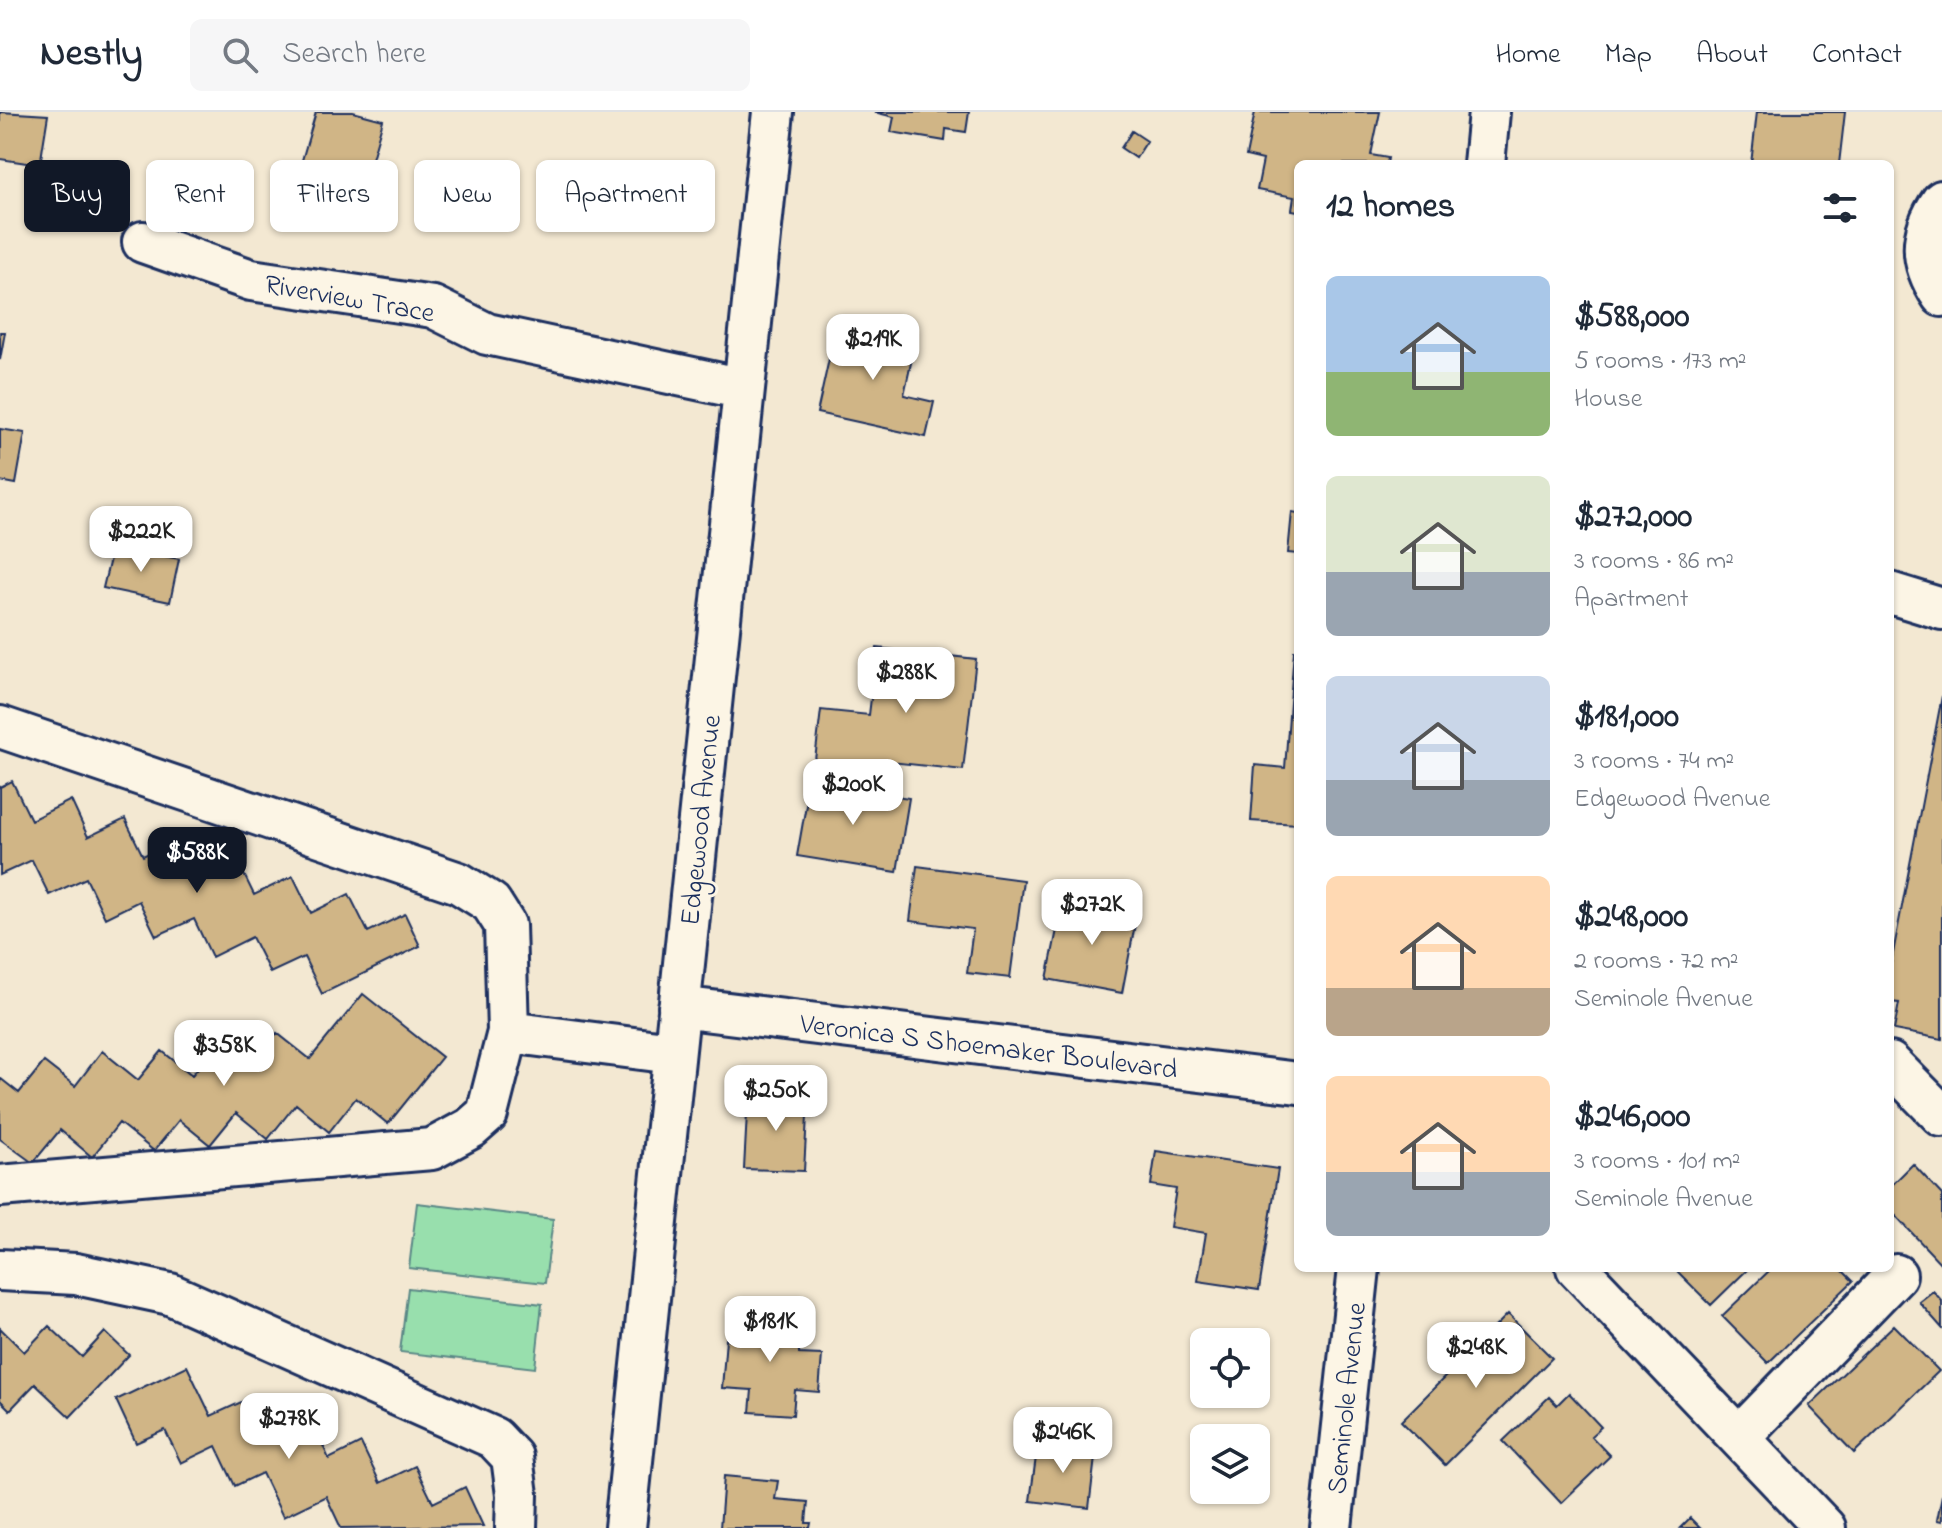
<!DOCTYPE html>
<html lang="en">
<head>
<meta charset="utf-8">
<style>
  :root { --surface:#fff; --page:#f6f6f7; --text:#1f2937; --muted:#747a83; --line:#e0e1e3; --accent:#111827 }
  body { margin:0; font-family:"Indie Flower",sans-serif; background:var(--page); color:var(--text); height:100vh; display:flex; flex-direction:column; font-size:30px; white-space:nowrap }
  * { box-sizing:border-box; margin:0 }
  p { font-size:26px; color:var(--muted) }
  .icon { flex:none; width:44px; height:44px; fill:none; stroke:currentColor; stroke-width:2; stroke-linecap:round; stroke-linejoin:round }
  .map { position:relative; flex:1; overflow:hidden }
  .side { position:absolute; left:1294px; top:48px; width:600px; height:1112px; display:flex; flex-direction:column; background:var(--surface); border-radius:12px; box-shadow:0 2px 6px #0004 }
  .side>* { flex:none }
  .banner { position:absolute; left:24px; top:48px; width:760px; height:72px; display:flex; gap:16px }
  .controls { position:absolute; left:1190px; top:1216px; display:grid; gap:16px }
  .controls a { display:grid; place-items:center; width:80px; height:80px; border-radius:12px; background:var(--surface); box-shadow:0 2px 6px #0004; font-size:40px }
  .price { position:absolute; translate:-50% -68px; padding:0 18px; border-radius:16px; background:#fff; color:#222; font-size:26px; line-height:52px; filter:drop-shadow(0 2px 4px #0008) }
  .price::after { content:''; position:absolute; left:50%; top:48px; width:24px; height:18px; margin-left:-12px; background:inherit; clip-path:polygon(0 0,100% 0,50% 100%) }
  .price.current { background:var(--accent); color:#fff }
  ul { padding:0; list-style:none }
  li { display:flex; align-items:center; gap:24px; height:200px; padding:0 32px }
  li span { display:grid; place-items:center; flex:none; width:224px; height:160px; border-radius:12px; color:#555 }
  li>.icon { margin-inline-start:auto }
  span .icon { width:96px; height:96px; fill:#fffc; stroke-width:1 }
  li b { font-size:34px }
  h2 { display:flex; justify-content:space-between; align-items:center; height:96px; padding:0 32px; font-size:34px }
  .chip { padding:0 28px; border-radius:12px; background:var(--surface); box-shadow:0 2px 6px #0004; font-size:28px; line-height:72px }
  .chip.current { background:var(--accent); color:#fff }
  header { display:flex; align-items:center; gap:48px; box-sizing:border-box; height:112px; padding:0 40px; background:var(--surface); border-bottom:2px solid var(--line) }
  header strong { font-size:38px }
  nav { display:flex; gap:44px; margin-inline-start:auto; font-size:28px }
  .search { width:560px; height:72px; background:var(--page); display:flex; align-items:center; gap:20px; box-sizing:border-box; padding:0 28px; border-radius:12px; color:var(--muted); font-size:30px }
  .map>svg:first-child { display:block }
</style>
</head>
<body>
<header>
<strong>Nestly</strong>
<div class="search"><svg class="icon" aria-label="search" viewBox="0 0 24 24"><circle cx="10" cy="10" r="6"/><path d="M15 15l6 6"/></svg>Search here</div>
<nav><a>Home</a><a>Map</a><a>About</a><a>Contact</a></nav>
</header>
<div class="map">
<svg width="1942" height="1416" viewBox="0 0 1942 1416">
  <rect width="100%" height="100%" fill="#f3e8d2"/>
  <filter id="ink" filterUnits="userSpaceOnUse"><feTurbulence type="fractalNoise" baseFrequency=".0125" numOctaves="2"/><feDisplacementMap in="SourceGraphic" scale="16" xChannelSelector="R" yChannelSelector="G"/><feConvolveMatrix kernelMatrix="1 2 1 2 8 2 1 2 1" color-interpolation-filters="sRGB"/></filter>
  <g filter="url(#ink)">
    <path fill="#98dfad" stroke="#5a8786" stroke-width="2" d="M417,1091L553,1107L545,1171L409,1156Z
      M408,1176L542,1192L535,1256L400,1240Z"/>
    <path fill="#d0b586" stroke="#1b2f5e" stroke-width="2" d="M0,0L48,3L40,53L0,47Z
      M316,0H353L383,8L355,107L316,96L320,83L294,76Z
      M874,0H969L966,20L946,17L945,29L891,20L894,5Z
      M1255,0H1380L1371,43L1388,46L1387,52H1298V99L1292,98L1294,85L1257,78L1263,48L1246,44Z
      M1757,0H1845L1839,52H1751Z
      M1132,19L1147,29L1136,46L1121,36Z
      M837,211L916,228L904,283L934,290L926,325L817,301Z
      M0,220H5L0,248Z
      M0,317L25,321L16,372L0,369Z
      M1292,400L1298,401V442L1288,441Z
      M113,434L179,447L170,490L103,476Z
      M877,536L976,547L963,658L882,649L881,656L815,648L821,598L869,603Z
      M1294,539H1298V712L1251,709L1255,653L1285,656Z
      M1942,584V927L1894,918L1899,891L1890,890V857Z
      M12,669L31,708L71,688L88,725L125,707L143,744L178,727L196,763L235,744L254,783L293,764L311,801L349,782L368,820L405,802L420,834L322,882L304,845L270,861L252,825L212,845L194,807L156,824L139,789L105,806L86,766L49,783L32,748L0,763V675Z
      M810,670L909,686L897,760L797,744Z
      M917,754L1023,768L1010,866L967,861L973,817L910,809Z
      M1063,788L1137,802L1122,881L1047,867Z
      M363,882L442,945L388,1012L356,986L329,1020L296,992L268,1027L236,1001L210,1033L179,1008L154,1039L119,1011L92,1045L60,1018L33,1051L0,1027V966L19,981L44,950L75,974L102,939L138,968L162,939L192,963L222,927L251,952L277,921L310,947Z
      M748,982L808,985L804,1059L744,1057Z
      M1156,1039L1278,1057L1259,1178L1198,1169L1206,1121L1170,1115L1176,1077L1151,1073Z
      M1913,1052L1942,1083V1153L1896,1104L1890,1110V1075Z
      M1674,1156H1749L1711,1193Z
      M1772,1156H1840L1853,1169L1768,1251L1722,1204Z
      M1933,1179L1942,1189V1216L1919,1190Z
      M746,1200L795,1203L793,1234L799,1235V1242L822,1243L819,1280L795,1278L793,1303L750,1300L752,1278L722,1276L726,1227L744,1228Z
      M1508,1202L1552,1246L1445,1353L1401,1309Z
      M1894,1213L1939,1259L1854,1341L1809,1294Z
      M49,1214L82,1245L105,1220L129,1243L70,1305L35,1272L10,1298L0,1288V1216L24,1240Z
      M187,1254L211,1304L250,1286L271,1331L313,1311L329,1347L361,1331L380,1371L415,1354L433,1391L465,1375L483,1414L341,1416L326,1384L283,1405L262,1361L235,1374L216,1334L181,1351L165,1318L136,1331L116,1288Z
      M1569,1281L1601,1315L1591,1324L1610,1344L1561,1391L1503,1329L1549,1285L1557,1293Z
      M1038,1330L1096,1337L1089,1396L1030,1389Z
      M724,1364L778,1369L775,1387L808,1390L806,1411H811L810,1416H720Z
      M1942,1383V1409L1937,1408Z
      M1690,1406L1700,1416H1680Z"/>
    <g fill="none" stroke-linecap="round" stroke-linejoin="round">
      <g stroke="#1b2f5e" stroke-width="46">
        <path id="minor" d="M1484,52L1489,0
          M1942,89C1919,122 1919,150 1942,184
          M143,130L251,168L433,195L487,222L744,277
          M1890,481L1942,497
          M0,615L459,771L491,791L505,813L508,920L487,1002L471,1016L432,1037L0,1074
          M679,895L1298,971
          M508,920L673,941
          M1890,951L1942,1004
          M1577,1156L1825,1416
          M0,1158L76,1162L170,1182L494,1326L512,1345L517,1383L516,1416
          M1739,1325L1896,1163
          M625,1416L773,0
          M1331,1416L1359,1156"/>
      </g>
      <use href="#minor" stroke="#fcf5e5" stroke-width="40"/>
    </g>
  </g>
  <g text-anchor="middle" stroke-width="6" stroke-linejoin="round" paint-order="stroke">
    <g font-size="28" fill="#1b2f5e" stroke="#fcf5e5">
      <text transform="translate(350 185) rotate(10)" y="10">Riverview Trace</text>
      <text transform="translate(699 708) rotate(-84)" y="10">Edgewood Avenue</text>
      <text transform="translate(989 933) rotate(7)" y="10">Veronica S Shoemaker Boulevard</text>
      <text transform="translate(1345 1286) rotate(-84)" y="10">Seminole Avenue</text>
    </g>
  </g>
</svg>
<div class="controls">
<a><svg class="icon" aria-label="locate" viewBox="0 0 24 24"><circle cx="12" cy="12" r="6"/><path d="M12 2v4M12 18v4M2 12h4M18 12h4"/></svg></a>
<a><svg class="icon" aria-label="layers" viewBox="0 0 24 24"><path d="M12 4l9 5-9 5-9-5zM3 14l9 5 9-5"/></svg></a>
</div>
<b class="price" style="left:873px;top:270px">$219K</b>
<b class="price" style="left:141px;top:462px">$222K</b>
<b class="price" style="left:906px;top:603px">$288K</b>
<b class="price" style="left:853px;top:715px">$200K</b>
<b class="price current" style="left:197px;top:783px">$588K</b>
<b class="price" style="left:1092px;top:835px">$272K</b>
<b class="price" style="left:224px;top:976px">$358K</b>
<b class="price" style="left:776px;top:1021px">$250K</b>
<b class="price" style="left:770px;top:1252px">$181K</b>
<b class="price" style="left:1476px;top:1278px">$248K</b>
<b class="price" style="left:289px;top:1349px">$278K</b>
<b class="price" style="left:1063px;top:1363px">$246K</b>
<div class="banner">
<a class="chip current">Buy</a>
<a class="chip">Rent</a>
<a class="chip">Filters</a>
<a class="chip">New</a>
<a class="chip">Apartment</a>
</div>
<section class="side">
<h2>12 homes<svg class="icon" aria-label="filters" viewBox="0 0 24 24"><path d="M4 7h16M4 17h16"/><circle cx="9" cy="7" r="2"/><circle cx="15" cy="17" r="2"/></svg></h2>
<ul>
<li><span style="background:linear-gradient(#a9c7e8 60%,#8fb573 0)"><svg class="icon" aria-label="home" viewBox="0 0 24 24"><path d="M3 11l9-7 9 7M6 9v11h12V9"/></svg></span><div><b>$588,000</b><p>5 rooms · 173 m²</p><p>House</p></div></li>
<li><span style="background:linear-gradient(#dfe7d0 60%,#9aa5b1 0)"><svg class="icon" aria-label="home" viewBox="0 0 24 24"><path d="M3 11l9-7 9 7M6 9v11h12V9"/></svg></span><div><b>$272,000</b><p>3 rooms · 86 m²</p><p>Apartment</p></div></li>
<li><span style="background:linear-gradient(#c9d6e8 65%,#9aa5b1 0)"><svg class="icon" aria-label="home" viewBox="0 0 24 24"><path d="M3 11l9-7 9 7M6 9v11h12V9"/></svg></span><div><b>$181,000</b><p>3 rooms · 74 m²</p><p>Edgewood Avenue</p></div></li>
<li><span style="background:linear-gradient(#ffd9b3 70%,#b9a48a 0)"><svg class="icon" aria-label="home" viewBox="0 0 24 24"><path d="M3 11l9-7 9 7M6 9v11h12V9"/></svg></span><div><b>$248,000</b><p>2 rooms · 72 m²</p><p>Seminole Avenue</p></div></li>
<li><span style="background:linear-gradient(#ffd9b3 60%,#9aa5b1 0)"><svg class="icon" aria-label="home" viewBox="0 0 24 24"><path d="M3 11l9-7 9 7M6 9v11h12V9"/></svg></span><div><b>$246,000</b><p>3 rooms · 101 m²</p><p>Seminole Avenue</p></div></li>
</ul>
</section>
</div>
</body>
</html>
